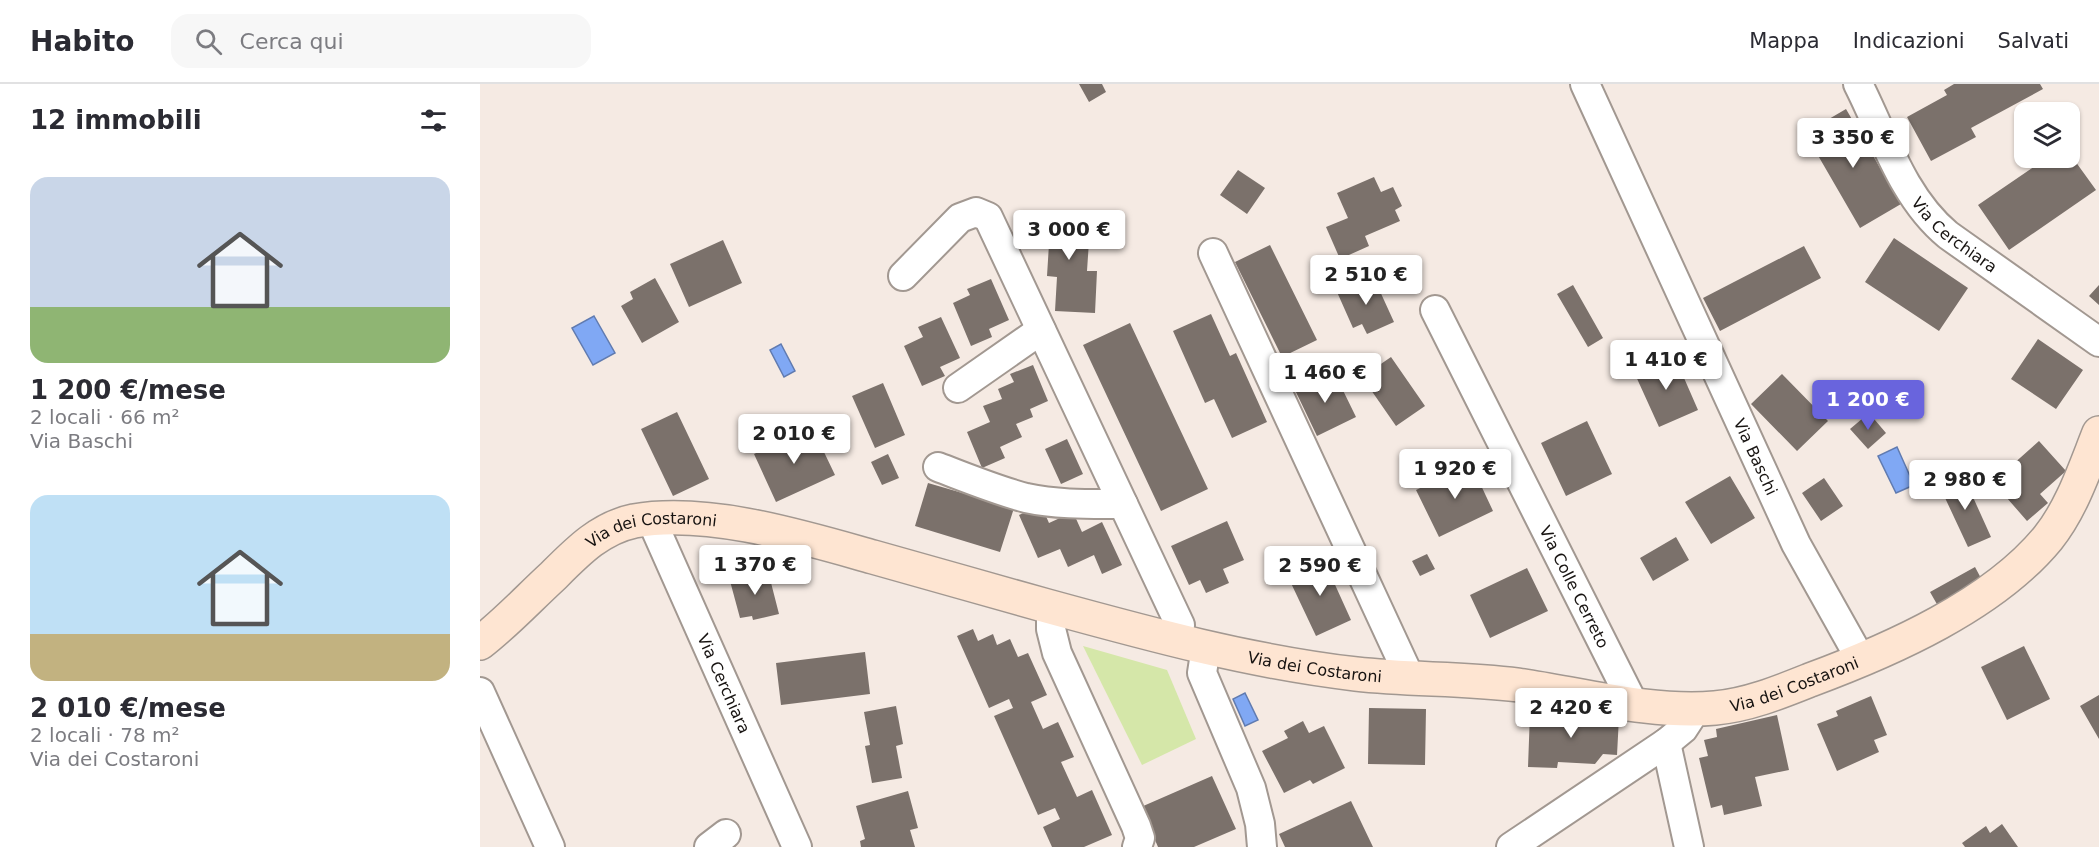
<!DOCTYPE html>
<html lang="it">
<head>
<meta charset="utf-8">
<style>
  :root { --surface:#fff; --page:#f7f7f7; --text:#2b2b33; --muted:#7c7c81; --line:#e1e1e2; --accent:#6964dd }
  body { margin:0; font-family:"DejaVu Sans",sans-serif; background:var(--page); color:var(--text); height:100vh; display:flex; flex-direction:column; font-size:22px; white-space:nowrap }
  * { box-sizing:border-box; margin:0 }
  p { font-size:20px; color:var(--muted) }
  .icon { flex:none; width:33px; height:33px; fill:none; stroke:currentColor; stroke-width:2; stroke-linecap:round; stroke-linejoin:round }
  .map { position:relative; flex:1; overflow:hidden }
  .side { display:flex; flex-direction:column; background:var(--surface); width:480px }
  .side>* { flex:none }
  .controls { position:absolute; left:1534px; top:18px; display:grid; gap:12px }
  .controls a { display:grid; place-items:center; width:66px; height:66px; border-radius:12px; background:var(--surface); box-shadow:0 2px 4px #0004; font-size:30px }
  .price { position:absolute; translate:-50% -51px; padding:0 14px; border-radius:6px; background:#fff; color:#222; font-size:20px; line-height:39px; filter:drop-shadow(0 2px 3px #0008) }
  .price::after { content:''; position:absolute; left:50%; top:36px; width:18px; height:14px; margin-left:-9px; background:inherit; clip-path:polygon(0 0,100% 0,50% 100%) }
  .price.active { background:var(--accent); color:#fff }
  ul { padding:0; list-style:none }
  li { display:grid; align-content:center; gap:12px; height:318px; padding:0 30px }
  li span { display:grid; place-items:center; height:186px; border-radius:18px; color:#555 }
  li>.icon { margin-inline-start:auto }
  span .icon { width:108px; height:108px; fill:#fffc; stroke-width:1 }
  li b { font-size:26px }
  h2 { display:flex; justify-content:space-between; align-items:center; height:72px; padding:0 30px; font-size:26px }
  header { display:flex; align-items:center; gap:36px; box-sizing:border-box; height:84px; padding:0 30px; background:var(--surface); border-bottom:2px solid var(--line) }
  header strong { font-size:28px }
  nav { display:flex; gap:33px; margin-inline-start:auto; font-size:21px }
  .search { width:420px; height:54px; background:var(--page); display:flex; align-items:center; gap:15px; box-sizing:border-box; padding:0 21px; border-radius:18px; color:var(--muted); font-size:22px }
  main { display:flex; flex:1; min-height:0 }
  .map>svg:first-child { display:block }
</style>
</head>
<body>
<header>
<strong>Habito</strong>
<div class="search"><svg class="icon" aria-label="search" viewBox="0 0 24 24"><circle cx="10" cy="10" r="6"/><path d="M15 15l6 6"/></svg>Cerca qui</div>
<nav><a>Mappa</a><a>Indicazioni</a><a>Salvati</a></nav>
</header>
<main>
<section class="side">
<h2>12 immobili<svg class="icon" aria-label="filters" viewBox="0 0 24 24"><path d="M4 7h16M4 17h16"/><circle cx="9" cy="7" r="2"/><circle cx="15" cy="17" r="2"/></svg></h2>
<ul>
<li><span style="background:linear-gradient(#c9d6e8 70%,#8fb573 0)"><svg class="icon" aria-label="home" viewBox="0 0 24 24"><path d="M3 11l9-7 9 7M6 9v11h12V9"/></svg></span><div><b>1 200 €/mese</b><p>2 locali · 66 m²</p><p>Via Baschi</p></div></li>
<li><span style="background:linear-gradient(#bfe0f5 75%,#c2b280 0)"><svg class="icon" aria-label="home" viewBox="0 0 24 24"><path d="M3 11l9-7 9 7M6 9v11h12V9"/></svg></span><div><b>2 010 €/mese</b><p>2 locali · 78 m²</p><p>Via dei Costaroni</p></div></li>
</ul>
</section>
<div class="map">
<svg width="1619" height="763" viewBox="0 0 1619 763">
  <rect width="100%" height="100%" fill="#f5eae3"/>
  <path fill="#d5e7a9" d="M603,562L687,586L716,655L662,681Z"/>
  <path fill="#80a8f4" stroke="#607bb0" stroke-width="1.5" d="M114,232L135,269L113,281L92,244Z
    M301,260L315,287L304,293L290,266Z
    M1417,363L1434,401L1416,409L1398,372Z
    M765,609L778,636L765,642L753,615Z"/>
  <path fill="#7b716b" d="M599,0H622L626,8L609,18Z
    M1474,0H1560L1563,5L1491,44L1496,53L1451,77L1427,33L1467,11L1464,6Z
    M1366,25L1421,120L1380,144L1325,49Z
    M1590,70L1616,106L1529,166L1498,121L1567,74H1590Z
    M758,86L785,104L767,130L740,111Z
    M894,93L901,108L913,103L922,122L915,126L920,137L885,152L889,162L860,175L846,143L868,134L857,109Z
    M563,126L603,128L602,156L609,157L607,187H617L615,229L575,227L577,193L567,192L569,160H561Z
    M1414,154L1488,204L1459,247L1385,198Z
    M243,156L262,199L209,223L190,180Z
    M790,161L837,256L802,273L755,178Z
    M1324,162L1341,194L1240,247L1223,214Z
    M893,192L914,238L887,250L882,240L873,244L857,208Z
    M175,194L199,238L162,259L141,222L153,215L150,208Z
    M511,195L529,236L509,245L512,253L491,262L473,219L490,211L487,205Z
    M1093,201L1123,254L1108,263L1077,210Z
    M1619,201V221L1609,212Z
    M731,230L750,272L756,269L787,338L752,354L734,315L725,319L693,247Z
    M461,233L480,274L460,283L465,292L442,302L424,262L443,253L438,243Z
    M650,239L728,405L681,427L603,261Z
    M1558,255L1603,286L1576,325L1531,295Z
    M1194,271L1218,326L1179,343L1154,288Z
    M911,273L945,322L916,342L882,293Z
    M553,281L568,317L550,325L553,333L536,340L542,353L520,363L525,374L502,384L487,348L510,338L503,322L522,315L518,305L534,298L530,290Z
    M854,288L876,333L837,352L815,306Z
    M1302,290L1348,337L1317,367L1271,320Z
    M403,299L425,351L395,364L372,312Z
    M197,328L229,395L193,412L161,345Z
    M1389,329L1406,349L1388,365L1370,345Z
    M1107,337L1132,390L1086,412L1061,359Z
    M332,343L355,391L296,418L274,370Z
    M587,355L603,390L581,400L565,365Z
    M1559,357L1586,387L1560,410L1568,419L1547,437L1513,398Z
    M408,370L419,394L402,401L391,378Z
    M991,380L1013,427L959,453L936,406Z
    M1483,391L1511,453L1488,463L1459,401Z
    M1250,392L1275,434L1231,460L1205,418Z
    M1344,394L1363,422L1341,437L1322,409Z
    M448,399L534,424L520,468L435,442Z
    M561,421L569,439L593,428L602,448L622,438L642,481L622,490L614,471L588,483L580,465L558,474L539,431Z
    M747,437L764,476L743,485L749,499L726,509L720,496L709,501L691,462Z
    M1196,453L1209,476L1173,497L1160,474Z
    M947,470L955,485L940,492L932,477Z
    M842,472L871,536L836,552L810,497L825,490L821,481Z
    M1495,483L1503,498L1458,522L1450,508Z
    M1047,484L1068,527L1010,554L990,511Z
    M288,487L299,530L273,536L272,532L260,534L250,497Z
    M493,545L498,557L513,550L517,561L530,555L538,573L548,569L567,611L551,618L563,645L578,638L594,673L581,678L597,713L612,706L632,751L604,763H572L563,743L580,735L575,724L558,731L514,632L533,624L529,615L509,624L477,552Z
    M1544,562L1570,615L1527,636L1501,583Z
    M385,568L390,610L301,621L296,579Z
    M1619,611V655L1600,622Z
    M1391,612L1407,651L1394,656L1399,668L1357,687L1337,640L1358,632L1356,627Z
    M416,622L423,660L416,662L422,694L392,699L385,662L390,661L384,628Z
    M889,624L946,625L945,681L888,680Z
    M1050,629L1139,633L1137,671L1123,670L1115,680L1078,678L1077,684L1048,683Z
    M1297,631L1309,686L1275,693L1282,722L1244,731L1242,721L1231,724L1219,674L1228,672L1224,656L1237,653L1236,645Z
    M823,637L829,649L844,642L865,684L833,700L830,696L804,709L782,667L808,654L804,647Z
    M732,692L756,745L714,763H678L661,723Z
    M428,707L438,744L430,746L435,763H381L380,757L385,755L376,722Z
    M871,717L893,763H805L799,750Z
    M1522,740L1538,763H1485L1482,759L1506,742L1510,749Z"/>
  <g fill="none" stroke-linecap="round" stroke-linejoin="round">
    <g stroke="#a29891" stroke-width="32">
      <g id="street">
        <path id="s1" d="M1105,0L1316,460L1381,576"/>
        <path id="s2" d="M1378,0C1404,51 1422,113 1468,151L1619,258"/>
        <path d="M733,169L930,594"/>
        <path d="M423,192L480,134L496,128L508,133L700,541L697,556"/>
        <path id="s3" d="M955,226L1153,619"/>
        <path d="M478,304L561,246"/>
        <path d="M458,383C487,394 516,406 546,414C578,421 611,420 643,420"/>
        <path id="s4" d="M171,435L317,763"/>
        <path d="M571,523V545L577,569L656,742L660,754L657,763"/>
        <path d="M726,563L722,589L771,704L780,740L782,763"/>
        <path d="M0,608L70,763"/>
        <path d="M1186,659L1209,763"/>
        <path d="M229,763L246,750"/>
        <path d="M1031,763L1186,659L1203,645L1216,625"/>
      </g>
    </g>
    <g stroke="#a29891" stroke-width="36">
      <g id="secondary">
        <path id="s5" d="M0,559C26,539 49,514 73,492C97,468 120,444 154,437C228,424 322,453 393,473C451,489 509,506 567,522C669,550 771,578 876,590C930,596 984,594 1038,601C1099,610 1174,630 1235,624C1268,621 1300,608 1330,596C1411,566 1513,521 1568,454C1592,424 1605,384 1619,349"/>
      </g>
    </g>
    <use href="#street" stroke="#fff" stroke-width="28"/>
    <use href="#secondary" stroke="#fee5d2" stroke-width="33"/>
  </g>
  <g text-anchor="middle" stroke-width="4.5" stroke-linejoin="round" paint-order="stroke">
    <g font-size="16" fill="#171311" stroke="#fdf9f6">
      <text dy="6" stroke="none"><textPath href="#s2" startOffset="182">Via Cerchiara</textPath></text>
      <text dy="6" stroke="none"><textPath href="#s1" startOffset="410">Via Baschi</textPath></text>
      <text dy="6" stroke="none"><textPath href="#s5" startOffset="214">Via dei Costaroni</textPath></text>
      <text dy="6" stroke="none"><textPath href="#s3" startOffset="310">Via Colle Cerreto</textPath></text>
      <text dy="6" stroke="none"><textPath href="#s5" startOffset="898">Via dei Costaroni</textPath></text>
      <text dy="6" stroke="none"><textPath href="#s5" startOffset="1384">Via dei Costaroni</textPath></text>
      <text dy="6" stroke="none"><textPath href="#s4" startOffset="180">Via Cerchiara</textPath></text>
    </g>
  </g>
</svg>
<div class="controls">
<a><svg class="icon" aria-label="layers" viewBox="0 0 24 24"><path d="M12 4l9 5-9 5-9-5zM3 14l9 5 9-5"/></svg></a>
</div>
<b class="price" style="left:1373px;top:85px">3 350 €</b>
<b class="price" style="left:589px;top:177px">3 000 €</b>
<b class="price" style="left:886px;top:222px">2 510 €</b>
<b class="price" style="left:1186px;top:307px">1 410 €</b>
<b class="price" style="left:845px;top:320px">1 460 €</b>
<b class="price active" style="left:1388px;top:347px">1 200 €</b>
<b class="price" style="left:314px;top:381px">2 010 €</b>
<b class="price" style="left:975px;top:416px">1 920 €</b>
<b class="price" style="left:1485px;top:427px">2 980 €</b>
<b class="price" style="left:275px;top:512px">1 370 €</b>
<b class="price" style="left:840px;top:513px">2 590 €</b>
<b class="price" style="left:1091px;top:655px">2 420 €</b>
</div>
</main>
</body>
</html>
